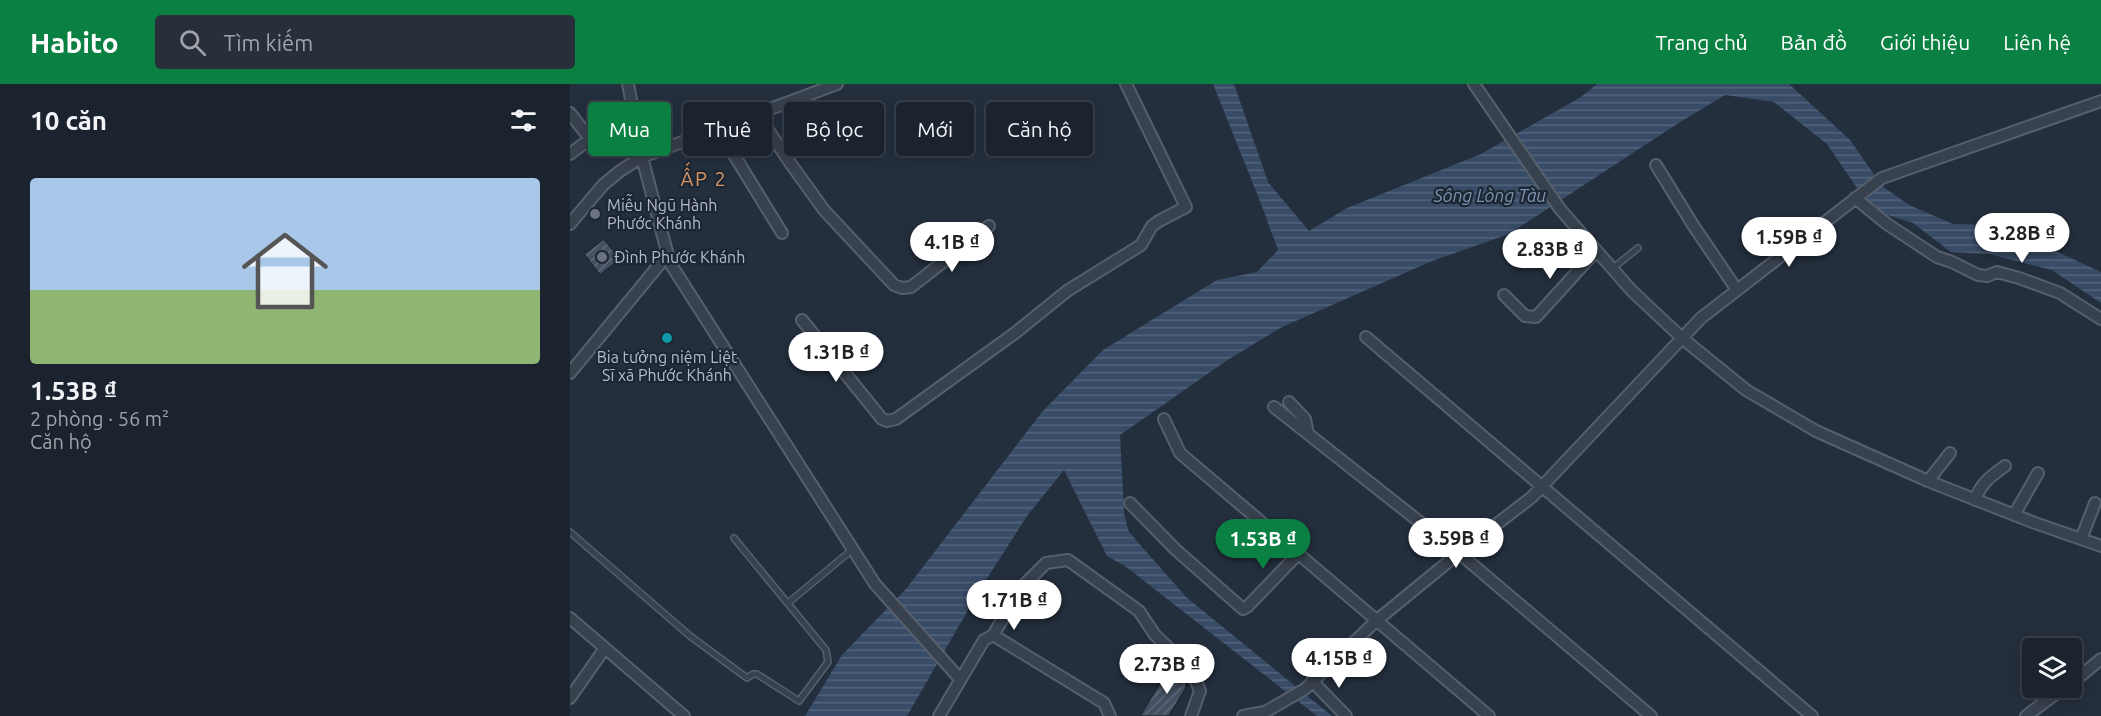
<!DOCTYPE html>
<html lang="vi">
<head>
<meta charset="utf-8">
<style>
  :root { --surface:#1b232e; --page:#282f3a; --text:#f1f3f6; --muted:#a0a4aa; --line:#39404a; --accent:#0b8043 }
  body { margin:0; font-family:Ubuntu,sans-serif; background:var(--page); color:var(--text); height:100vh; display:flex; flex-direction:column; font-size:22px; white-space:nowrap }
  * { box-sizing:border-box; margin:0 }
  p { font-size:20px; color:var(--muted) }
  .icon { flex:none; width:33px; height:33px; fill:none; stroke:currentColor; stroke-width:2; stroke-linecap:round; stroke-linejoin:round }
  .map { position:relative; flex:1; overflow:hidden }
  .details { display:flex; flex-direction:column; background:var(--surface); width:570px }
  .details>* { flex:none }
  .hud { position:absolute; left:18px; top:18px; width:570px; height:54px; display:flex; gap:12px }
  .fabs { position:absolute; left:1452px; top:554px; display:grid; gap:12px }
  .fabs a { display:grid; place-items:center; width:60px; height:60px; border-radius:6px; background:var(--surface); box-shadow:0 3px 15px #0003,0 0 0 2px var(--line); font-size:30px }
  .price { position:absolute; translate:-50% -51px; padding:0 14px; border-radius:21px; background:#fff; color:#222; font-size:20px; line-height:39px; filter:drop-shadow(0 2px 3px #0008) }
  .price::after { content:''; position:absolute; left:50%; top:36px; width:18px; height:14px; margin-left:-9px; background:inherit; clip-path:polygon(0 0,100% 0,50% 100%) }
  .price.on { background:var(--accent); color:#fff }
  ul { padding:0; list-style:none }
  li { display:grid; align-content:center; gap:12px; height:318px; padding:0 30px }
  li span { display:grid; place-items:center; height:186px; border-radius:6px; color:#555 }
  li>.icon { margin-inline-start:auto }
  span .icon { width:108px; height:108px; fill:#fffc; stroke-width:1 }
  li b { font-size:26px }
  h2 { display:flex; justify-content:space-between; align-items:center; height:72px; padding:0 30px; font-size:26px }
  .tag { padding:0 21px; border-radius:6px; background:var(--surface); box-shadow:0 3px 15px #0003,0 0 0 2px var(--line); font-size:21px; line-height:54px }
  .tag.on { background:var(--accent); color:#fff }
  header { display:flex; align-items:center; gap:36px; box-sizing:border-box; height:84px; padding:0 30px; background:var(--accent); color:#fff }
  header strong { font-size:28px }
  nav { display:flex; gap:33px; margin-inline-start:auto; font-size:21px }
  .search { width:420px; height:54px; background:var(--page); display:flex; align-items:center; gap:15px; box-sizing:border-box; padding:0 21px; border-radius:6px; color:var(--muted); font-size:22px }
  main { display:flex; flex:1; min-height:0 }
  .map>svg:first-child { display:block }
</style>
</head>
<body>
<header>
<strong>Habito</strong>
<div class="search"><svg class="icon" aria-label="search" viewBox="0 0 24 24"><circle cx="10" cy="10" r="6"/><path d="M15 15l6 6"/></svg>Tìm kiếm</div>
<nav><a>Trang chủ</a><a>Bản đồ</a><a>Giới thiệu</a><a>Liên hệ</a></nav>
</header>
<main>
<section class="details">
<h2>10 căn<svg class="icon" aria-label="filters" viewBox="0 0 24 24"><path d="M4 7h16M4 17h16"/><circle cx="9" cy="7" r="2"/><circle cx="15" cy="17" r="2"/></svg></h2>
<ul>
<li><span style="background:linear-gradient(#a9c7e8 60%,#8fb573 0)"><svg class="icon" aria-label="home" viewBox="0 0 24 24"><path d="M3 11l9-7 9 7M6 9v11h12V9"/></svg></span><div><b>1.53B ₫</b><p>2 phòng · 56 m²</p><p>Căn hộ</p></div></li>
</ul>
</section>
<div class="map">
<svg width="1531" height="632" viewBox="0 0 1531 632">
  <defs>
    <pattern id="water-rules" width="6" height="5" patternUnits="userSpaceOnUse" patternTransform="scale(1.5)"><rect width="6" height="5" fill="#394c67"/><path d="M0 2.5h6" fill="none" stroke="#53647b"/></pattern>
    <pattern id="building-hatch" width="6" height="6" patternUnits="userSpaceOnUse" patternTransform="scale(1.5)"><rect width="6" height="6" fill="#455162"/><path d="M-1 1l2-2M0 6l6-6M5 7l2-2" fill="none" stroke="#5d6877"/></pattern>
  </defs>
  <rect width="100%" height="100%" fill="#242f3e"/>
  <path fill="url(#water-rules)" d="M643,0H664L698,98L739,147L777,124L911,70L1011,13L1027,0H1219L1280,56L1312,102L1339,121L1383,140L1429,141L1531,188V219L1482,186L1419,170L1381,168L1343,139L1302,126L1257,60L1204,18L1155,11L1107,40L939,150L862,177L712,243L656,277L550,351L554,430L559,448L616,513L762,632H747L555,482L537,472L494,386L457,432L409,507L337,632H235L272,571L336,505L472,328L533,266L647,196L687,188L708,166L690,117Z"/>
  <path fill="url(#building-hatch)" stroke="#1f2835" stroke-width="1.5" d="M34,155L50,175L30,191L14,170Z
    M608,583L616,592V604L599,632H570L595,591L606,588Z"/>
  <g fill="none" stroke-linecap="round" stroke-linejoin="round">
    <g stroke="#565f6c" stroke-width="8">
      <path id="service" d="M1043,184L1068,164
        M0,448L120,552L177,594L183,590H187L229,617L258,578L256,566L164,454
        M218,519L283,465"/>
    </g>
    <g stroke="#565f6c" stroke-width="14">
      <path id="minor" d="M58,0L72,73L100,179L305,500L390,595
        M904,0L990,125L1062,207L1112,254L1176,306L1246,347L1358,397L1465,439L1531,462
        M0,29L20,55
        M187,29L218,76L254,126L324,201L332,204L341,203L419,142
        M148,45L212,149
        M0,70L20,55L64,29
        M1086,81L1123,141L1167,206
        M1285,114L1317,140L1367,173L1382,178L1408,191L1417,192L1427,188L1449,194L1490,209L1531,235
        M0,140L33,101L50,87L72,73L267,0
        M934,211L955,232L966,233L1026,167
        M232,236L312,335L317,337L326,335L445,249L497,207L571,161L582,142L589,137L616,123L556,0
        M796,253L1242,632
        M0,289L98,170
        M719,318L735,335L738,350
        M704,323L889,469L1081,632
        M594,335L610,369L919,632
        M1358,397L1380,369
        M1405,416C1411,399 1421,392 1435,382
        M560,419L605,465L673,525L677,523L729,469
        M1444,431L1468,389
        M1511,455L1525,419
        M0,534L114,632
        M423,551L453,502L476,479L498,476L569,527L585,551L621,585L630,607L621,632
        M742,597L776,632
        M1502,599L1531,575
        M0,614L35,564
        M369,632L414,556L423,551L534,619L540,632
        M673,632L695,628L735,605L806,537L889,469L962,413L1131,234L1312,94L1531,17
        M1456,632L1495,603"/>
    </g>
    <use href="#service" stroke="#38414e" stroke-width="5"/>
    <use href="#minor" stroke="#38414e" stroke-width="10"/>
  </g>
  <g fill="#6b7280" stroke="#1d2633" stroke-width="2">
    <circle cx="25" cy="130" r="6"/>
    <circle cx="32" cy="173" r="6"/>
  </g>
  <circle fill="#0f9aa8" stroke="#1d2633" stroke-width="2" cx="97" cy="254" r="6"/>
  <g text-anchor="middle" stroke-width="4.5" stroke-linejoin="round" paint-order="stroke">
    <g font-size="16" fill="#b4bcc9" stroke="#1d2633" text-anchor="start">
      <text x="37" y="127">Miễu Ngũ Hành<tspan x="37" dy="18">Phước Khánh</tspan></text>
      <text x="44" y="179">Đình Phước Khánh</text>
      <text x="97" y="279" text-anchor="middle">Bia tưởng niệm Liệt<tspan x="97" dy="18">Sĩ xã Phước Khánh</tspan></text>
    </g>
    <g font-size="18" font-style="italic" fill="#7c92b1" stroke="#1d2633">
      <text x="920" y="118">Sông Lòng Tàu</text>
    </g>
    <g font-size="20" letter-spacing="1.5" fill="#d59563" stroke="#1d2633">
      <text x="134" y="102">ẤP 2</text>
    </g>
  </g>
</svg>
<div class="fabs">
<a><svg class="icon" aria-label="layers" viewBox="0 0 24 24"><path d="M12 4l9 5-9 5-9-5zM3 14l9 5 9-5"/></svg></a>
</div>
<b class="price" style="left:1452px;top:180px">3.28B ₫</b>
<b class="price" style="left:1219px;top:184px">1.59B ₫</b>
<b class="price" style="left:382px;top:189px">4.1B ₫</b>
<b class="price" style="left:980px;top:196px">2.83B ₫</b>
<b class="price" style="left:266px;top:299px">1.31B ₫</b>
<b class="price" style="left:886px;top:485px">3.59B ₫</b>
<b class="price on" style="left:693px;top:486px">1.53B ₫</b>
<b class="price" style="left:444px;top:547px">1.71B ₫</b>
<b class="price" style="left:769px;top:605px">4.15B ₫</b>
<b class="price" style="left:597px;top:611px">2.73B ₫</b>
<div class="hud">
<a class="tag on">Mua</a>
<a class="tag">Thuê</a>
<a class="tag">Bộ lọc</a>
<a class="tag">Mới</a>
<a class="tag">Căn hộ</a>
</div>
</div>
</main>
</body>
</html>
